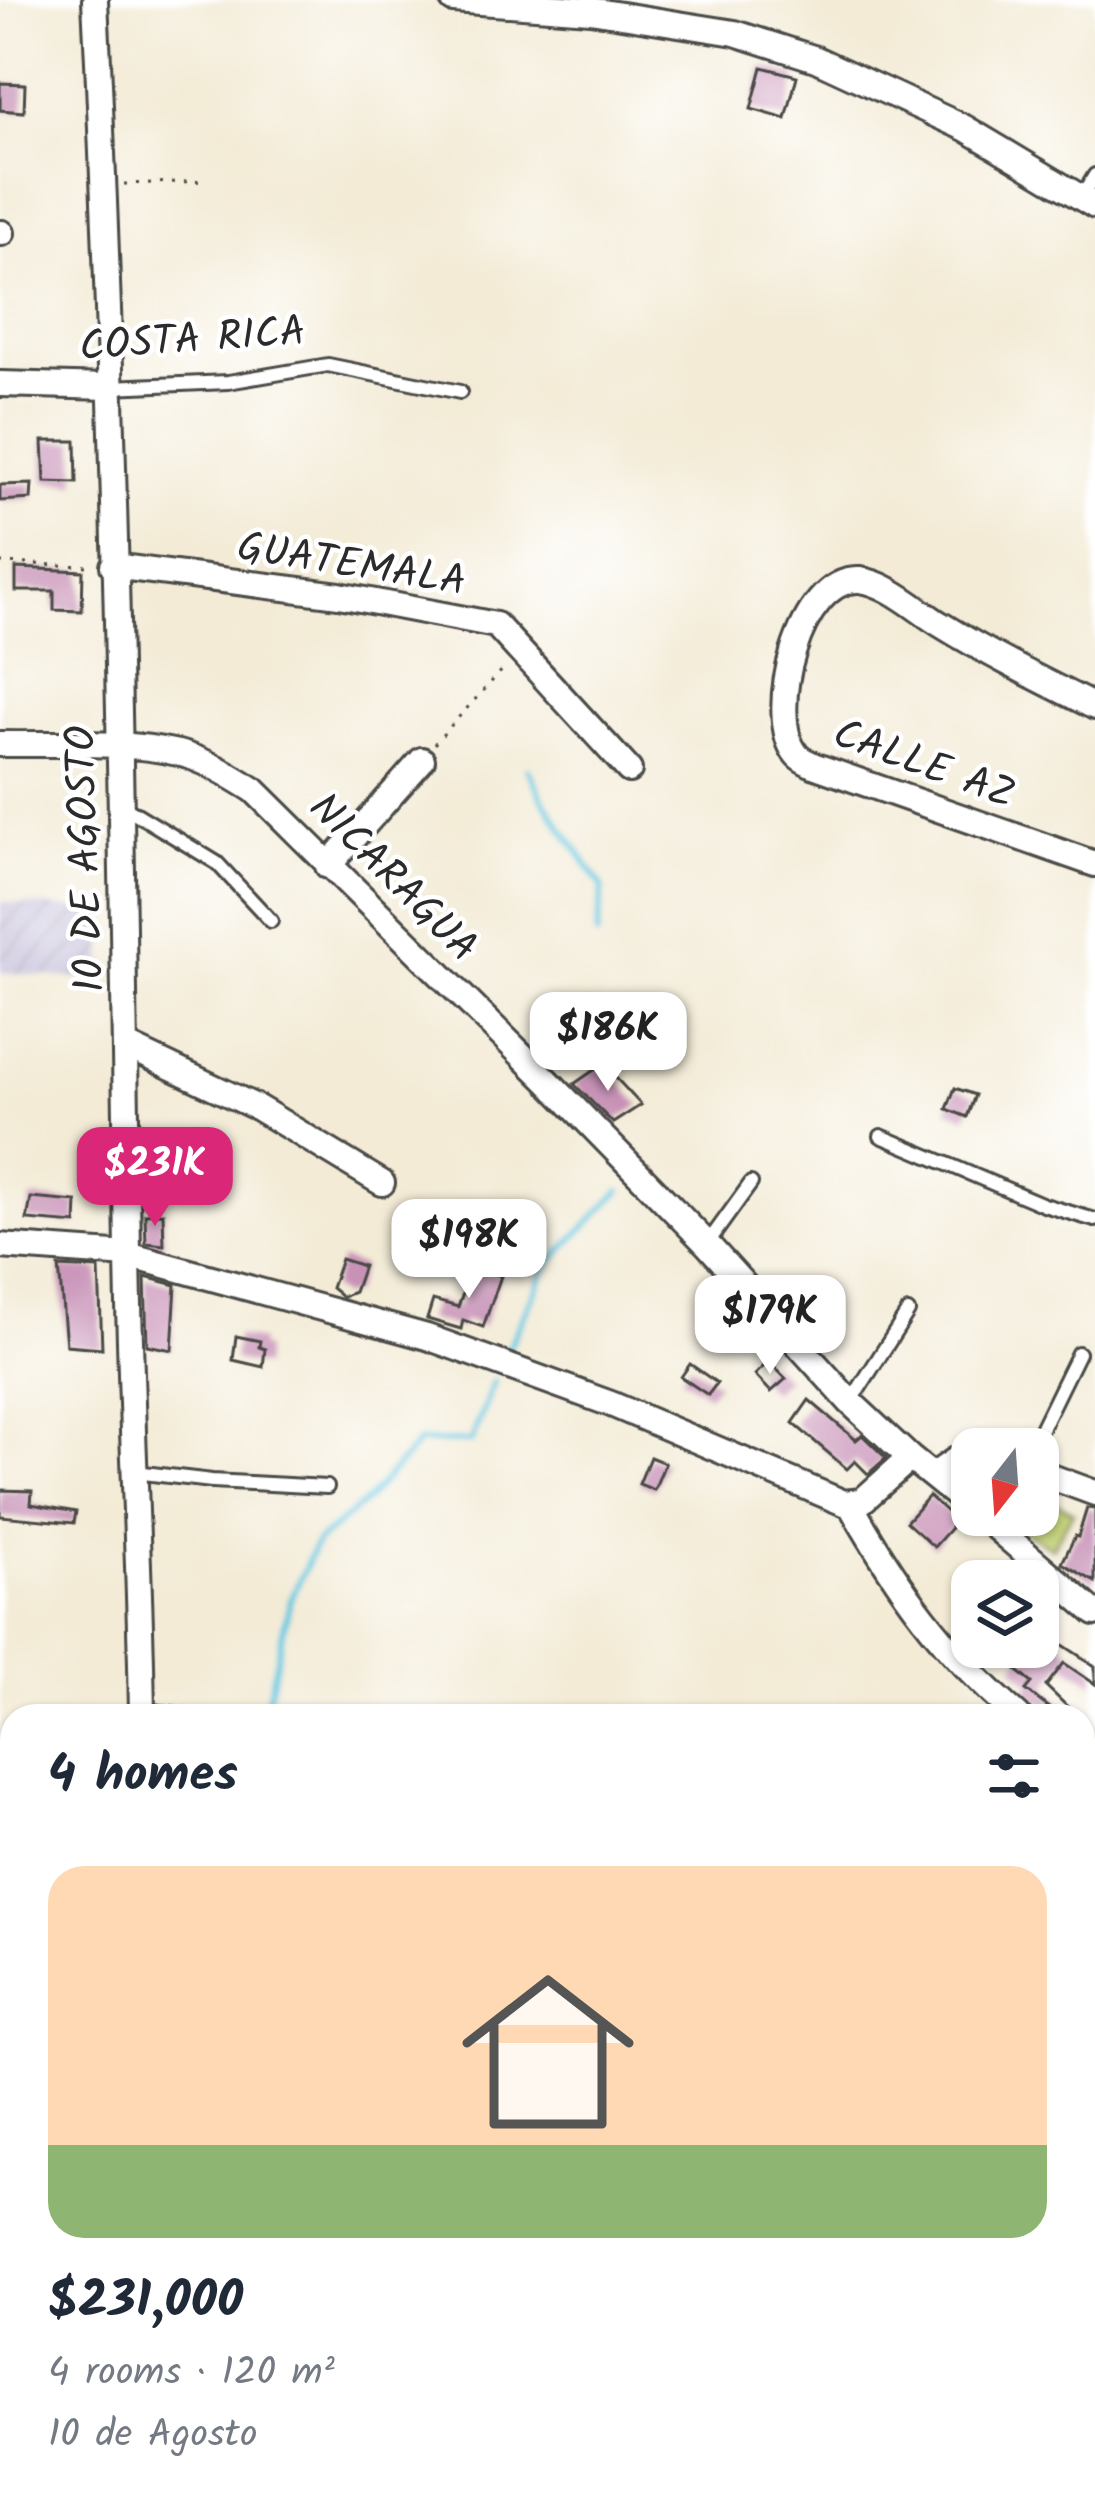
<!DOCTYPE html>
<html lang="en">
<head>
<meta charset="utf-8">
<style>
  :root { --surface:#fff; --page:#f6f6f7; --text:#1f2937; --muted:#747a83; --accent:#db2777 }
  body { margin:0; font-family:Kalam,sans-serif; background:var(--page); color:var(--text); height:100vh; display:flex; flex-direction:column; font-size:45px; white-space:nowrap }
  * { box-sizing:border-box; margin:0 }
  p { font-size:39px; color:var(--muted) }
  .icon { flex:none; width:66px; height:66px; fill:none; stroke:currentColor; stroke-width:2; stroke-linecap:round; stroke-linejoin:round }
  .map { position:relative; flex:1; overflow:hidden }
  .sheet { position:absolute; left:0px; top:1704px; width:1095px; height:804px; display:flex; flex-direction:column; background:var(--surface); border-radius:36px 36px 0 0; box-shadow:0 3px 9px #0004 }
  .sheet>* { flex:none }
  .needle { width:78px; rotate:197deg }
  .fabs { position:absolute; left:951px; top:1428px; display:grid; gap:24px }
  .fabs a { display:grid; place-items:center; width:108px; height:108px; border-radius:24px; background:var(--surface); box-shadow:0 3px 9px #0004; font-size:60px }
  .price { position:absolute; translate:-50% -102px; padding:0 27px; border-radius:24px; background:#fff; color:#222; font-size:39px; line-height:78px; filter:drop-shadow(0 3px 6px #0008) }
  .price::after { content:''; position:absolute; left:50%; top:72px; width:36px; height:27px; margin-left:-18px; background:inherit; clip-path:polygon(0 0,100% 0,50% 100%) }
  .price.selected { background:var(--accent); color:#fff }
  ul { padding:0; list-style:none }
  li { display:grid; align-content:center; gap:24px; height:636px; padding:0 48px }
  li span { display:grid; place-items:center; height:372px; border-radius:36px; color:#555 }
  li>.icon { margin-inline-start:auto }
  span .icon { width:216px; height:216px; fill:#fffc; stroke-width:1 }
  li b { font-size:51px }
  h2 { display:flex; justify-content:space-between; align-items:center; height:144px; padding:0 48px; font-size:51px }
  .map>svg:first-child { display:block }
</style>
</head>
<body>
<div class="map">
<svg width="1095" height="2508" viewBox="0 0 1095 2508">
  <defs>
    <pattern id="industrial-furrows" width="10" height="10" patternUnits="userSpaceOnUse" patternTransform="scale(3)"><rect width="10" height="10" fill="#c6c0da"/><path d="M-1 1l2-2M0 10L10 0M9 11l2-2" fill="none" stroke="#aaa5bb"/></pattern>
  </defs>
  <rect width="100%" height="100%" fill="#fff"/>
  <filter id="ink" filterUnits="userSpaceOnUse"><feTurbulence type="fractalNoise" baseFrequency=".00833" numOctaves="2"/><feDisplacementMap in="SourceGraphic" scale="24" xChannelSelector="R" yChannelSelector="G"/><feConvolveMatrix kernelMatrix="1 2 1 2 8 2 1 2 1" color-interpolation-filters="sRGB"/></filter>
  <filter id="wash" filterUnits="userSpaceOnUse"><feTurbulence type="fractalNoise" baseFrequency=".004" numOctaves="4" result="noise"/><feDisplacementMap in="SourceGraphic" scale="48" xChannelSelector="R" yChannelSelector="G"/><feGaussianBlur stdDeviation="2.7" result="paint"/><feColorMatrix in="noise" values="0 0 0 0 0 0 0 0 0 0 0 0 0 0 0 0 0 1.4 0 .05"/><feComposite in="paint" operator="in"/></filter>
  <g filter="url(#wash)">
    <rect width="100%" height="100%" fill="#f3ebd6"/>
    <path fill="#e3d3f2" d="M0,2154L12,2176V2496H197L203,2508H0Z"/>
    <path fill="url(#industrial-furrows)" d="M0,902L103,911L104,981L0,972Z"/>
    <path fill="#bfce71" stroke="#757c4e" stroke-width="3" d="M1038,1492L1073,1512L1052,1548L996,1515H1038Z"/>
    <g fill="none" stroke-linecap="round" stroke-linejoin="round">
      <path stroke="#62c7e0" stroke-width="6" d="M528,769L544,801L603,888L597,935
        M507,1351L546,1267L620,1191
        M268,1698L290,1601L316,1543L368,1499L419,1442H471L494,1382"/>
    </g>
    <g id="blocks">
      <path fill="#c892b7" d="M762,67L797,76L786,119L751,109Z
        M0,83L25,84L24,112L0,110Z
        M43,441H76L77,483L45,482Z
        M32,484L31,499L0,501V485Z
        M16,568L83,571L82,611L54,610V591H16Z
        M603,1064L641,1105L613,1123L574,1084Z
        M955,1088L975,1095L967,1117L947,1109Z
        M143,1156L175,1168L166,1194L144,1186Z
        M31,1198L77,1202L76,1224L27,1220Z
        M163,1213L164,1245L146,1243L145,1214Z
        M341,1259L363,1266L354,1292L342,1297L331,1288Z
        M473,1266L501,1276L483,1327L463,1320L461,1329L427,1319L433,1300L458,1307Z
        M59,1267L99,1269L102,1348L66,1345Z
        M145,1277L176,1285L172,1350L147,1345Z
        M236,1336L260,1341L259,1347L265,1349L263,1367L233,1360Z
        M769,1361L786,1379L771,1392L755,1375Z
        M690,1364L717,1383L708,1395L681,1377Z
        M809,1400L856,1440L862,1435L886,1458L868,1474L855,1461L847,1469L793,1423Z
        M650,1457L665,1463L654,1490L639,1484Z
        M0,1490L32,1491L31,1504L76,1512L74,1523L0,1516Z
        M929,1496L957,1521L934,1547L906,1522Z
        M1087,1508L1095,1509V1582L1062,1563L1075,1536L1078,1537Z
        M1054,1639L1095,1666V1684L1064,1663L1046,1686L1077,1716H1059L1026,1690L1032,1683L1013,1667L1028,1647H1049Z"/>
    </g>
  </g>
  <g filter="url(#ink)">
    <use href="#blocks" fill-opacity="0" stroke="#494845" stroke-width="3"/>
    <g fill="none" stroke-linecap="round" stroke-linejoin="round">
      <g stroke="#494845" stroke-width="18">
        <path id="lane" d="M1081,198L1095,175
          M110,387L228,382L328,365L460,392
          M122,805L217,863L271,921
          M881,1136L1044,1205L1095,1220
          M707,1244L751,1183
          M851,1401L908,1312
          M1031,1449L1078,1353
          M135,1472L212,1481L327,1487
          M143,1710L195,1716
          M0,2129L12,2120"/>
      </g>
      <g stroke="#494845" stroke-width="30">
        <path id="street" d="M95,0C116,417 122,835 128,1253C130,1407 140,1562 142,1716
          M453,0L590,10L735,33L816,59L965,128L1095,206
          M0,233H2
          M0,384L109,387
          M113,566L339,595L496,625L629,770
          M1095,707C1043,681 990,655 940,624C917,610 888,583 860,580C799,576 764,717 797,755C801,760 808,762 813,765L1095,864
          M0,744C58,745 122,740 178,753C206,760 230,775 254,790L547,1080L707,1244L850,1402L910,1458L972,1508
          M328,866L422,760
          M127,1046L258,1108L382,1183
          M0,1246L128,1255L427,1337L611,1404L844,1503L862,1501L910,1458
          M1038,1472L1095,1493
          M934,1475L957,1459L972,1456
          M850,1504C899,1590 943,1651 1018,1716
          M981,1515L1095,1613
          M1083,1763L1095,1770
          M0,1968L2,2076L12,2107
          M1083,2351L1095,2362
          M231,2496L237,2508"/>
      </g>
      <path stroke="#494845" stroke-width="3" stroke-dasharray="3 9" stroke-linecap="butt" d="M124,184L208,181
        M0,563L88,566
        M434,744L505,667
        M1083,2408L1095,2388
        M346,2508L364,2496"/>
      <use href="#lane" stroke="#fff" stroke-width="12"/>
      <use href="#street" stroke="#fff" stroke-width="24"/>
    </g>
  </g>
  <g text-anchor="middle" stroke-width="9" stroke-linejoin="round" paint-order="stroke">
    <g font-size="42" fill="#2b2b2b" stroke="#fff">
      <text transform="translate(192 337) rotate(-4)" y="15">COSTA RICA</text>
      <text transform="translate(352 562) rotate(9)" y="15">GUATEMALA</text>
      <text transform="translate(925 762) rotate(20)" y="15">CALLE AZ</text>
      <text transform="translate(83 859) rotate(-92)" y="15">10 DE AGOSTO</text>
      <text transform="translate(395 876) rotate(45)" y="15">NICARAGUA</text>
    </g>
  </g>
</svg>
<div class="fabs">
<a><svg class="needle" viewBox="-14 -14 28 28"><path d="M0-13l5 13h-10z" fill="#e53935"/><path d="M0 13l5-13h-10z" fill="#747a83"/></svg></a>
<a><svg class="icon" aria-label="layers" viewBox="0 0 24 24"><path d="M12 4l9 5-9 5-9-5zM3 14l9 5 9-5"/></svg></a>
</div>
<b class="price" style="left:608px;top:1094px">$186K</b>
<b class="price selected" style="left:155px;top:1229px">$231K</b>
<b class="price" style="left:469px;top:1301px">$198K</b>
<b class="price" style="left:770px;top:1377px">$179K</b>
<section class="sheet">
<h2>4 homes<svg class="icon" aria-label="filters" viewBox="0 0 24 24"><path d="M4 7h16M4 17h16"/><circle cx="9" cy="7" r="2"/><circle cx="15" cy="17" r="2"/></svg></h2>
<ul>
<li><span style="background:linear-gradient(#ffd9b3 75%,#8fb573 0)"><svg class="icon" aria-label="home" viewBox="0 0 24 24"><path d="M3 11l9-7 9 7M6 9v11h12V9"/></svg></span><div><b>$231,000</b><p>4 rooms · 120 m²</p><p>10 de Agosto</p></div></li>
</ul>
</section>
</div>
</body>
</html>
